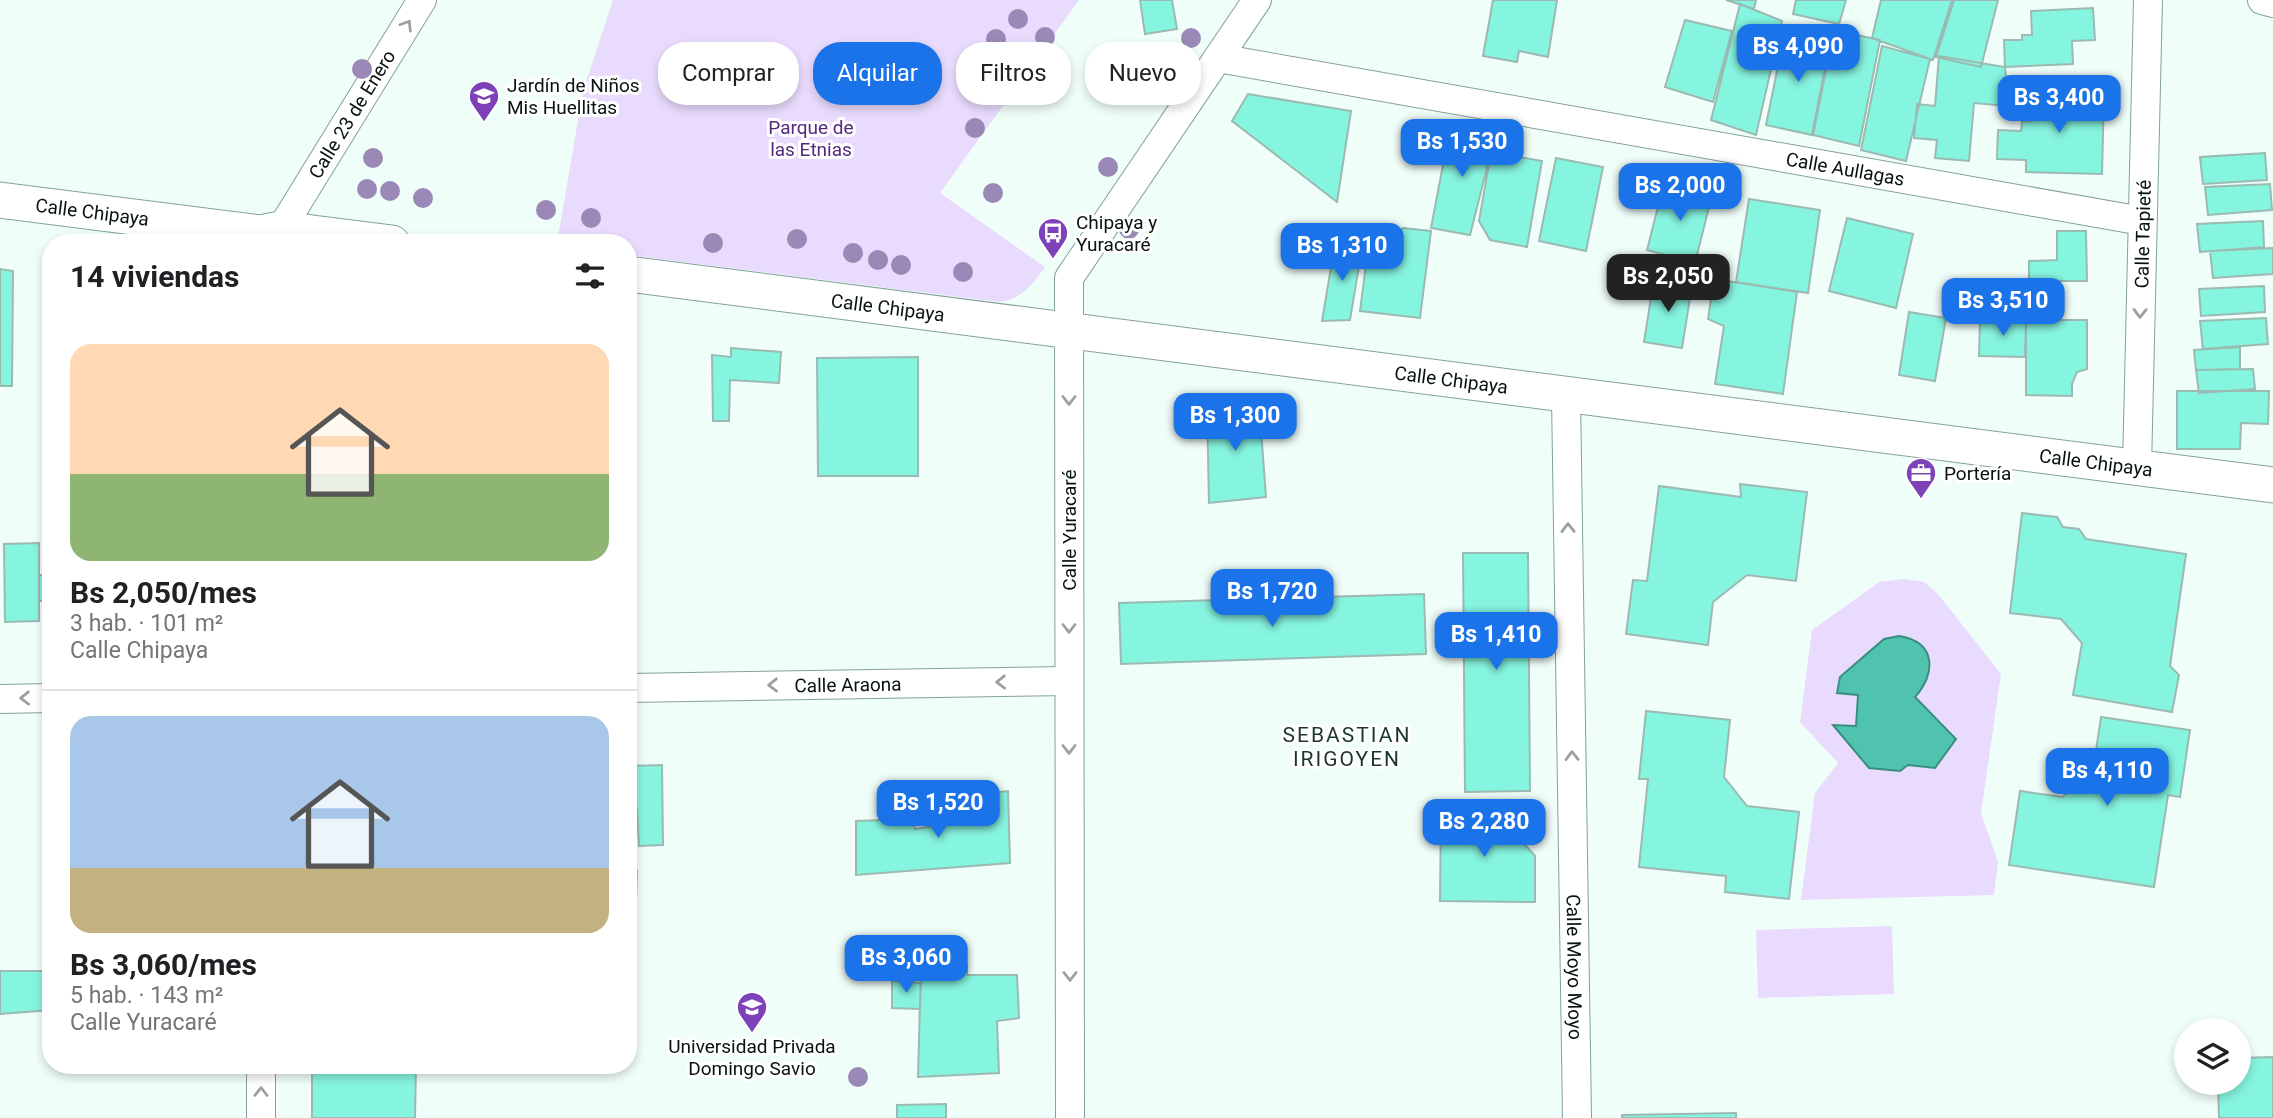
<!DOCTYPE html>
<html lang="es">
<head>
<meta charset="utf-8">
<style>
  :root { --surface:#fff; --page:#f2f2f2; --text:#202124; --muted:#757577; --line:#e0e0e0; --accent:#1a73e8 }
  body { margin:0; font-family:Roboto,sans-serif; background:var(--page); color:var(--text); height:100vh; display:flex; flex-direction:column; font-size:26px; white-space:nowrap }
  * { box-sizing:border-box; margin:0 }
  p { font-size:23px; color:var(--muted) }
  .icon { flex:none; width:38px; height:38px; fill:none; stroke:currentColor; stroke-width:2; stroke-linecap:round; stroke-linejoin:round }
  .map { position:relative; flex:1; overflow:hidden }
  .panel { position:absolute; left:42px; top:234px; width:595px; height:840px; display:flex; flex-direction:column; background:var(--surface); border-radius:28px; box-shadow:0 4px 10px #0003 }
  .panel>* { flex:none }
  .hud { position:absolute; left:658px; top:42px; width:665px; height:63px; display:flex; gap:14px }
  .controls { position:absolute; left:2174px; top:1018px; display:grid; gap:14px }
  .controls a { display:grid; place-items:center; width:77px; height:77px; border-radius:50%; background:var(--surface); box-shadow:0 4px 10px #0003; font-size:35px }
  .price { position:absolute; translate:-50% -60px; padding:0 16px; border-radius:14px; background:var(--accent); color:#fff; font-size:23px; line-height:46px; filter:drop-shadow(0 2px 4px #0008) }
  .price::after { content:''; position:absolute; left:50%; top:42px; width:21px; height:16px; margin-left:-10px; background:inherit; clip-path:polygon(0 0,100% 0,50% 100%) }
  .price.on { background:#222; color:#fff }
  ul { padding:0; list-style:none }
  li { display:grid; align-content:center; gap:14px; height:371px; padding:0 28px }
  li+li { border-top:2px solid var(--line) }
  li span { display:grid; place-items:center; height:217px; border-radius:21px; color:#555 }
  li>.icon { margin-inline-start:auto }
  span .icon { width:126px; height:126px; fill:#fffc; stroke-width:1 }
  li b { font-size:30px }
  h2 { display:flex; justify-content:space-between; align-items:center; height:84px; padding:0 28px; font-size:30px }
  .pill { padding:0 24px; border-radius:28px; background:var(--surface); box-shadow:0 4px 10px #0003; font-size:24px; line-height:63px }
  .pill.on { background:var(--accent); color:#fff }
  .map>svg:first-child { display:block }
</style>
</head>
<body>
<div class="map">
<svg width="2273" height="1118" viewBox="0 0 2273 1118">
  <rect width="100%" height="100%" fill="#f0fefa"/>
  <path fill="#e9dbfd" fill-rule="evenodd" d="M613,0H1079L940,193L1045,267C1032,285 1022,299 999,302L628,255V243H557L583,91Z
    M1903,579L1924,582L1938,594L2001,674L1981,813L1998,862L1994,895L1801,900L1815,793L1838,763L1800,722L1812,630L1879,582ZM1899,636C1915,638 1935,653 1930,672C1928,680 1919,689 1915,696L1956,739L1935,768L1908,765L1900,771L1870,768L1834,726L1856,727L1859,695Z
    M1892,926L1894,994L1758,998L1756,930Z"/>
  <path fill="#50c3ae" stroke="#3a8e7f" stroke-width="2" d="M1899,636C1937,642 1936,674 1915,697L1956,739L1935,768L1908,765L1900,771L1869,768L1833,725L1856,726L1858,695L1837,693L1840,677L1884,639Z"/>
  <path fill="#86f5e0" stroke="#9abab2" stroke-width="2" d="M1140,0H1172L1177,29L1145,34Z
    M1493,0H1557L1548,57L1519,51L1517,62L1483,56Z
    M1726,0H1756L1754,9Z
    M1796,0H1846L1839,24L1793,14Z
    M1881,0H1952L1933,60L1872,38Z
    M1954,0H1998L1981,67L1936,57Z
    M1740,4L1782,21L1756,135L1711,120Z
    M2093,8L2095,40L2072,41L2073,64L2005,67L2004,40H2022V35H2032L2031,11Z
    M1685,20L1732,31L1713,102L1665,87Z
    M1834,30L1880,40L1859,146L1813,135Z
    M1785,32L1830,42L1812,135L1766,125Z
    M1882,46L1930,59L1906,161L1861,150Z
    M1939,56L2005,67L2007,84L2021,86L2019,107L1974,103L1969,161L1935,158L1937,140L1914,138L1917,104L1935,106Z
    M2033,93L2104,95L2102,174L2026,172V160L1997,159L1998,130L2021,131L2022,121H2032Z
    M1248,94L1351,111L1337,202L1232,121Z
    M1451,123L1490,131L1491,152L1470,235L1431,228Z
    M1491,152L1542,161L1527,247L1490,240L1479,221Z
    M2265,153L2267,180L2203,184L2200,157Z
    M1556,158L1603,167L1586,251L1539,241Z
    M1664,183L1712,195L1695,263L1647,250Z
    M2270,184L2272,210L2208,215L2205,187Z
    M1749,199L1820,210L1808,293L1736,282Z
    M1847,218L1913,234L1896,308L1829,291Z
    M2263,221L2264,247L2200,252L2197,224Z
    M1403,228L1431,231L1420,318L1360,311L1369,241L1386,243Z
    M2057,231H2086L2087,281H2029V261L2057,260Z
    M1335,244L1362,248L1350,320L1322,321Z
    M2273,248V274L2213,278L2210,251Z
    M0,269L13,271L12,386H0Z
    M1654,279L1692,285L1682,348L1644,342Z
    M1714,279L1797,292L1783,394L1715,384L1724,326L1708,319Z
    M2264,286L2265,312L2201,316L2199,289Z
    M1909,312L1946,318L1935,381L1899,375Z
    M2266,318L2268,344L2203,349L2200,321Z
    M1980,319L2026,320L2025,357L1979,356Z
    M2026,320H2087V369L2077,372L2072,384V396L2026,395Z
    M2240,347V369L2196,370L2194,350Z
    M731,348L781,352L779,383L730,380L729,421H713L712,355L731,357Z
    M918,357V476H818L817,358Z
    M2253,369L2255,389L2199,393L2196,370Z
    M2177,391H2269L2268,424L2241,423L2240,449H2177Z
    M1259,402L1266,497L1209,503L1207,407Z
    M1740,484L1807,492L1796,581L1747,575L1713,602L1708,645L1626,634L1633,580L1647,581L1659,486L1741,497Z
    M2022,513L2057,517L2063,527L2079,529L2086,539L2186,554L2170,666L2179,675L2172,712L2073,695L2082,643L2061,619L2010,613Z
    M39,543V621L5,622L4,544Z
    M1463,553H1528L1530,791L1465,792Z
    M39,575H51V601H39Z
    M1424,594L1426,654L1121,664L1119,603Z
    M1646,711L1730,720L1724,777L1747,806L1799,812L1789,899L1725,892L1726,876L1639,867L1648,779H1639Z
    M2101,717L2190,730L2180,797L2168,795L2154,887L2009,865L2020,791L2062,797L2093,771Z
    M662,765L663,845L639,846L637,808H628V766Z
    M1008,791L1010,863L856,875V821L913,819L915,829L947,824L965,813L961,796Z
    M1441,808L1493,809L1535,856V902L1440,901Z
    M628,871H637L634,953H628Z
    M967,965V975H1017L1019,1018L997,1021L999,1073L918,1077L921,966Z
    M0,971H51V1010L0,1014Z
    M892,981L921,983L920,1009L892,1008Z
    M2273,1057V1118H2219L2218,1083H2238V1058Z
    M312,1066H416L415,1118H312Z
    M946,1104V1118H897V1105Z
    M1736,1113V1118H1622V1115Z"/>
  <g fill="none" stroke-linecap="round" stroke-linejoin="round">
    <g stroke="#82a29b" stroke-width="30">
      <g id="minor">
        <path d="M2262,0L2273,3"/>
        <path id="s1" d="M1218,58L2142,221"/>
        <path id="s2" d="M281,229L422,0"/>
        <path id="s3" d="M1566,395L1577,1118"/>
        <path id="s4" d="M2137,467L2148,0"/>
        <path id="s5" d="M628,688L1069,681"/>
        <path d="M0,699L51,698"/>
        <path d="M261,1118V1066"/>
        <path d="M1070,1118L1069,278L1257,0"/>
      </g>
    </g>
    <g stroke="#82a29b" stroke-width="37">
      <g id="tertiary">
        <path id="s6" d="M0,200L260,233L281,229L392,243"/>
        <path id="s7" d="M628,274L2273,485"/>
      </g>
    </g>
    <use href="#minor" stroke="#fff" stroke-width="28"/>
    <use href="#tertiary" stroke="#fff" stroke-width="35"/>
  </g>
  <g fill="#9a89b6">
    <circle cx="1018" cy="19" r="10"/>
    <circle cx="1045" cy="37" r="10"/>
    <circle cx="1191" cy="38" r="10"/>
    <circle cx="996" cy="39" r="10"/>
    <circle cx="362" cy="69" r="10"/>
    <circle cx="1019" cy="72" r="10"/>
    <circle cx="1158" cy="83" r="10"/>
    <circle cx="982" cy="94" r="10"/>
    <circle cx="975" cy="128" r="10"/>
    <circle cx="373" cy="158" r="10"/>
    <circle cx="1108" cy="167" r="10"/>
    <circle cx="367" cy="189" r="10"/>
    <circle cx="390" cy="191" r="10"/>
    <circle cx="993" cy="193" r="10"/>
    <circle cx="423" cy="198" r="10"/>
    <circle cx="546" cy="210" r="10"/>
    <circle cx="591" cy="218" r="10"/>
    <circle cx="1129" cy="229" r="10"/>
    <circle cx="797" cy="239" r="10"/>
    <circle cx="713" cy="243" r="10"/>
    <circle cx="853" cy="253" r="10"/>
    <circle cx="878" cy="260" r="10"/>
    <circle cx="901" cy="265" r="10"/>
    <circle cx="963" cy="272" r="10"/>
    <circle cx="858" cy="1077" r="10"/>
  </g>
  <defs><path id="oneway-chevron" d="M-2-3.5L2.5 0L-2 3.5" fill="none" stroke-width="1.6" stroke-linecap="round" stroke-linejoin="round" transform="scale(1.75)"/></defs>
  <g stroke="#9ca19f">
    <use href="#oneway-chevron" transform="translate(407 25) rotate(-58)"/>
    <use href="#oneway-chevron" transform="translate(2140 313) rotate(91)"/>
    <use href="#oneway-chevron" transform="translate(1069 400) rotate(90)"/>
    <use href="#oneway-chevron" transform="translate(1568 528) rotate(-91)"/>
    <use href="#oneway-chevron" transform="translate(1069 628) rotate(90)"/>
    <use href="#oneway-chevron" transform="translate(1001 682) rotate(179)"/>
    <use href="#oneway-chevron" transform="translate(773 685) rotate(179)"/>
    <use href="#oneway-chevron" transform="translate(25 698) rotate(179)"/>
    <use href="#oneway-chevron" transform="translate(1069 749) rotate(90)"/>
    <use href="#oneway-chevron" transform="translate(1572 756) rotate(-91)"/>
    <use href="#oneway-chevron" transform="translate(1070 976) rotate(90)"/>
    <use href="#oneway-chevron" transform="translate(261 1092) rotate(-90)"/>
  </g>
  <defs>
    <g id="school-pin" transform="scale(1.575)"><path d="M0 17L-7.5 6A9.5 9.5 0 1 1 7.5 6Z" fill="#7d42b8" stroke="#fff"/><path d="M0-5L7-2L0 1L-7-2ZM-4 1L0 2.5L4 1V4Q0 6-4 4Z" fill="#fff"/></g>
    <g id="bus-pin" transform="scale(1.575)"><path d="M0 17L-7.5 6A9.5 9.5 0 1 1 7.5 6Z" fill="#7d42b8" stroke="#fff"/><path d="M-5-6H5V4H4V6H2V4H-2V6H-4V4H-5ZM-3.5-4V0h7V-4ZM-3.5 1.2v1.5H-2V1.2ZM2 1.2v1.5H3.5V1.2Z" fill="#fff"/></g>
    <g id="office-pin" transform="scale(1.575)"><path d="M0 17L-7.5 6A9.5 9.5 0 1 1 7.5 6Z" fill="#7d42b8" stroke="#fff"/><path d="M-6-3h4V-5.5h4V-3h4V5H-6ZM-1-4.5V-3h2v-1.5ZM-6 0V1H6V0Z" fill="#fff"/></g>
    <g id="university-pin" transform="scale(1.575)"><path d="M0 17L-7.5 6A9.5 9.5 0 1 1 7.5 6Z" fill="#7d42b8" stroke="#fff"/><path d="M0-5L7-2L0 1L-7-2ZM-4 1L0 2.5L4 1V4Q0 6-4 4Z" fill="#fff"/></g>
  </defs>
  <g fill-rule="evenodd">
    <use href="#school-pin" x="484" y="96"/>
    <use href="#bus-pin" x="1053" y="233"/>
    <use href="#office-pin" x="1921" y="473"/>
    <use href="#university-pin" x="752" y="1007"/>
  </g>
  <g text-anchor="middle" stroke-width="6" stroke-linejoin="round" paint-order="stroke">
    <g font-size="19" fill="#071310" stroke="#fff" text-anchor="start">
      <text x="507" y="92">Jardín de Niños<tspan x="507" dy="22">Mis Huellitas</tspan></text>
      <text x="1076" y="229">Chipaya y<tspan x="1076" dy="22">Yuracaré</tspan></text>
      <text x="1944" y="480">Portería</text>
      <text x="752" y="1053" text-anchor="middle">Universidad Privada<tspan x="752" dy="22">Domingo Savio</tspan></text>
    </g>
    <g font-size="19" fill="#071310" stroke="#fff">
      <text dy="7" stroke="none"><textPath href="#s2" startOffset="135">Calle 23 de Enero</textPath></text>
      <text dy="7" stroke="none"><textPath href="#s1" startOffset="637">Calle Aullagas</textPath></text>
      <text dy="7" stroke="none"><textPath href="#s6" startOffset="93">Calle Chipaya</textPath></text>
      <text dy="7" stroke="none"><textPath href="#s4" startOffset="233">Calle Tapieté</textPath></text>
      <text dy="7" stroke="none"><textPath href="#s7" startOffset="262">Calle Chipaya</textPath></text>
      <text dy="7" stroke="none"><textPath href="#s7" startOffset="830">Calle Chipaya</textPath></text>
      <text dy="7" stroke="none"><textPath href="#s7" startOffset="1480">Calle Chipaya</textPath></text>
      <text transform="translate(1069 530) rotate(-90)" y="7">Calle Yuracaré</text>
      <text dy="7" stroke="none"><textPath href="#s5" startOffset="220">Calle Araona</textPath></text>
      <text dy="7" stroke="none"><textPath href="#s3" startOffset="572">Calle Moyo Moyo</textPath></text>
    </g>
    <g font-size="19" fill="#53297e" stroke="#fff">
      <text x="811" y="134">Parque de<tspan x="811" dy="22">las Etnias</tspan></text>
    </g>
    <g font-size="21" letter-spacing="2" fill="#1a3631" stroke="#fff">
      <text x="1347" y="742">SEBASTIAN<tspan x="1347" dy="24">IRIGOYEN</tspan></text>
    </g>
  </g>
</svg>
<div class="controls">
<a><svg class="icon" aria-label="layers" viewBox="0 0 24 24"><path d="M12 4l9 5-9 5-9-5zM3 14l9 5 9-5"/></svg></a>
</div>
<b class="price" style="left:1798px;top:84px">Bs 4,090</b>
<b class="price" style="left:2059px;top:135px">Bs 3,400</b>
<b class="price" style="left:1462px;top:179px">Bs 1,530</b>
<b class="price" style="left:1680px;top:223px">Bs 2,000</b>
<b class="price" style="left:1342px;top:283px">Bs 1,310</b>
<b class="price on" style="left:1668px;top:314px">Bs 2,050</b>
<b class="price" style="left:2003px;top:338px">Bs 3,510</b>
<b class="price" style="left:1235px;top:453px">Bs 1,300</b>
<b class="price" style="left:1272px;top:629px">Bs 1,720</b>
<b class="price" style="left:1496px;top:672px">Bs 1,410</b>
<b class="price" style="left:2107px;top:808px">Bs 4,110</b>
<b class="price" style="left:938px;top:840px">Bs 1,520</b>
<b class="price" style="left:1484px;top:859px">Bs 2,280</b>
<b class="price" style="left:906px;top:995px">Bs 3,060</b>
<div class="hud">
<a class="pill">Comprar</a>
<a class="pill on">Alquilar</a>
<a class="pill">Filtros</a>
<a class="pill">Nuevo</a>
</div>
<section class="panel">
<h2>14 viviendas<svg class="icon" aria-label="filters" viewBox="0 0 24 24"><path d="M4 7h16M4 17h16"/><circle cx="9" cy="7" r="2"/><circle cx="15" cy="17" r="2"/></svg></h2>
<ul>
<li><span style="background:linear-gradient(#ffd9b3 60%,#8fb573 0)"><svg class="icon" aria-label="home" viewBox="0 0 24 24"><path d="M3 11l9-7 9 7M6 9v11h12V9"/></svg></span><div><b>Bs 2,050/mes</b><p>3 hab. · 101 m²</p><p>Calle Chipaya</p></div></li>
<li><span style="background:linear-gradient(#a9c7e8 70%,#c2b280 0)"><svg class="icon" aria-label="home" viewBox="0 0 24 24"><path d="M3 11l9-7 9 7M6 9v11h12V9"/></svg></span><div><b>Bs 3,060/mes</b><p>5 hab. · 143 m²</p><p>Calle Yuracaré</p></div></li>
</ul>
</section>
</div>
</body>
</html>
